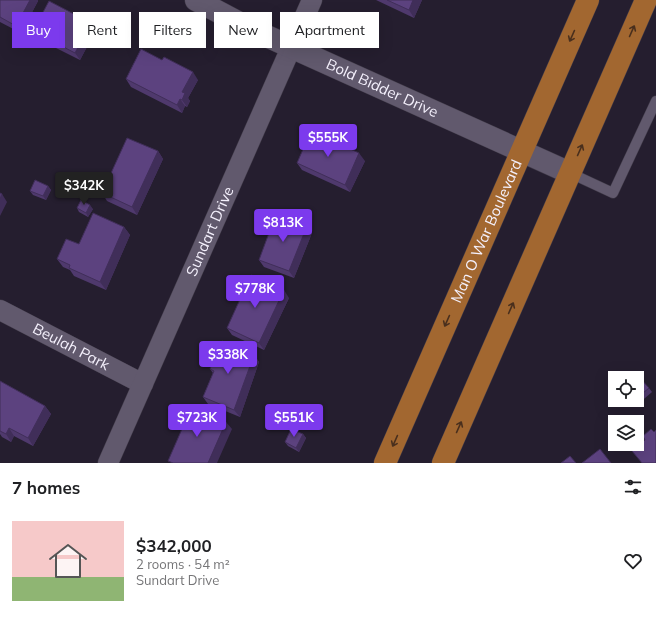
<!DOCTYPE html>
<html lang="en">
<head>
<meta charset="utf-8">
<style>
  :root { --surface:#fff; --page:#f2f2f2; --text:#202124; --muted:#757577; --accent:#7c3aed }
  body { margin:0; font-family:Mulish,sans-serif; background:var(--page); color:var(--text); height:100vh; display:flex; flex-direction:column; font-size:15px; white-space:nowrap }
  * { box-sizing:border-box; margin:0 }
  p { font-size:13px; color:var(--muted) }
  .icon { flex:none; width:22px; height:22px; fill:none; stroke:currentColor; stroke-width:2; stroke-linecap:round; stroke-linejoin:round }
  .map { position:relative; height:463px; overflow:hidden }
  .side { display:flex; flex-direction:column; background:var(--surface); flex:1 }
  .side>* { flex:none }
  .hud { position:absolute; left:12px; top:12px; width:400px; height:36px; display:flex; gap:8px }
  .buttons { position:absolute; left:608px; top:371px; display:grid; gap:8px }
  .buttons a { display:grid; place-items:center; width:36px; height:36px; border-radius:0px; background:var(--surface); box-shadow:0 4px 16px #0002; font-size:20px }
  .price { position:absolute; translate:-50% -34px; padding:0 9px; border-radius:4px; background:var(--accent); color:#fff; font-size:13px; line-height:26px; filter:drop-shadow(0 1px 2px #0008) }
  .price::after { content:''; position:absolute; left:50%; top:24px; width:12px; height:9px; margin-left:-6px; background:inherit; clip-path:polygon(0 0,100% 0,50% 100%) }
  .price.on { background:#222; color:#fff }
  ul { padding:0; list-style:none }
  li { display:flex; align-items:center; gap:12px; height:100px; padding:0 12px }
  li span { display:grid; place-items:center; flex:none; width:112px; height:80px; border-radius:0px; color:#555 }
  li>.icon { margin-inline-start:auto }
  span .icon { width:48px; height:48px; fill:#fffc; stroke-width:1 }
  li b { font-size:17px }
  h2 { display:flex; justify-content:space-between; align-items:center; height:48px; padding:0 12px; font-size:17px }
  .tag { padding:0 14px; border-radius:0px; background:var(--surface); box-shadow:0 4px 16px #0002; font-size:14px; line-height:36px }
  .tag.on { background:var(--accent); color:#fff }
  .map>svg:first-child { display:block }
</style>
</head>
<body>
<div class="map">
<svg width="656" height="463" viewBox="0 0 656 463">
  <rect width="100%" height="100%" fill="#251e2f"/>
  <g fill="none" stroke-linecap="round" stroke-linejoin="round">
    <g stroke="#413b49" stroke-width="11">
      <path id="lane" d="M570,173L613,193L656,101"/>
    </g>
    <g stroke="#413b49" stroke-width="21">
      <g id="street">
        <path id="s1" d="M0,310L143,384"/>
        <path id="s2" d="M108,463L312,0"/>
      </g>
    </g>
    <g stroke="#413b49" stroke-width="23">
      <g id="secondary">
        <path id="s3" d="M196,0L251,29L570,173"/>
      </g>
    </g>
    <g stroke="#413b49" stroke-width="23">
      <g id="primary">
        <path id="s4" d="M385,463L588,0"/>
        <path d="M443,463L646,0"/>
      </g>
    </g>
    <use href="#lane" stroke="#61596d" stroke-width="10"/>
    <use href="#street" stroke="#61596d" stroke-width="20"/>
    <use href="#secondary" stroke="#61596d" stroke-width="22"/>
    <use href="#primary" stroke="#a26730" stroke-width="22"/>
  </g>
  <path fill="#4f396d" d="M0,0L38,1L21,33L0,22Z
    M376,0H422L414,18Z
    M96,30L80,60L38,39L33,31Z
    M126,79L198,80L188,98L190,101L187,107L185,106L182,113L131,87Z
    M158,151L163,159L137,215L107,201L102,193Z
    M365,161L350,192L302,170L297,163Z
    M48,186L51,190L46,200L33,195L30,191Z
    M77,208L93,209L88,217L79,212Z
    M307,226L312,233L294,278L264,267L259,260Z
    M124,227L130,235L106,290L74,276L70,270L63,267L57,259L79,244Z
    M289,298L264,350L232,335L227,328Z
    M254,355L259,362L240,417L208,404L203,397L213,373L210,369Z
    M637,379L649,388L652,392L637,405L632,400H637Z
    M0,381L45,406L51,414L33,446L14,436L11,442L2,437L0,434Z
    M303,434L306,438L299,452L288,446L285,442Z"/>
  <path fill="#402e59" d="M30,0H38V1L21,33L16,26Z
    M413,0H422L414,18L409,10Z
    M91,23L96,30L80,60L75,53Z
    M193,72L198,80L188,98L190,101L187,107L182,100V92Z
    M180,99L185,106L182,113L177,105Z
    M158,151L163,159L137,215L132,207Z
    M359,153L365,161L350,192L345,185Z
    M48,186L51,190L46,200L43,196Z
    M2,194L7,202L0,216V199Z
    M90,205L93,209L88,217L86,213Z
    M307,226L312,233L294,278L289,271Z
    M124,227L130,235L106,290L100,282Z
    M284,290L289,298L264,350L259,343Z
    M254,355L259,362L240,417L234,410Z
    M45,406L51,414L33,446L28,438Z
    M226,422L232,429L217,463H208Z
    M9,428L14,436L11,442L6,434Z
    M303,434L306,438L299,452L296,448Z"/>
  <path fill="#5c427f" stroke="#402e59" d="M0,0H30L16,26L0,17Z
    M387,0H413L409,10Z
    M49,1L91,23L75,53L33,31Z
    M141,49L162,60L164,57L193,72L182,92L185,93L182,100L180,99L177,105L126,79Z
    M311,131L359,153L345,185L297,163Z
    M127,138L158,151L132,207L102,193Z
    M35,180L48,186L43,196L30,191Z
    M0,193L2,194L0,199Z
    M81,200L90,205L86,213L77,208Z
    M93,213L124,227L100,282L69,268L70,265L57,259L66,239L79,244Z
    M276,214L307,226L289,271L259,260Z
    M251,275L284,290L259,343L227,328Z
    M222,341L254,355L234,410L203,397L214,371L210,369Z
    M639,377L649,388L637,398V379Z
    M0,381L45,406L28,438L9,428L6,434L0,431Z
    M192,406L226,422L208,463H173L168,461Z
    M291,429L303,434L296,448L285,442Z
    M651,429L654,432L656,430V463H642L632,451L645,440L643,436Z
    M600,449L611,463H582Z
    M570,456L576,463H561Z"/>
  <defs><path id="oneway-shaft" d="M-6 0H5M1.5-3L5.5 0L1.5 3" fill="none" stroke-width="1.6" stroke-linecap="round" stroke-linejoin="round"/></defs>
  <g stroke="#492f1d">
    <use href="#oneway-shaft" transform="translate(632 31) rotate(-66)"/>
    <use href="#oneway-shaft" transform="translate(572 36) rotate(114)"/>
    <use href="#oneway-shaft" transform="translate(580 150) rotate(-66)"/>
    <use href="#oneway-shaft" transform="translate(511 308) rotate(-66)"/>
    <use href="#oneway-shaft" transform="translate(447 321) rotate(114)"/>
    <use href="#oneway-shaft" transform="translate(459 427) rotate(-66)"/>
    <use href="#oneway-shaft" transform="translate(395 441) rotate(114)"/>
  </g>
  <g text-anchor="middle" stroke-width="3.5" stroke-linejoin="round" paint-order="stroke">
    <g font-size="15" fill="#f4f0fc" stroke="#0d0a11">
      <text dy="5" stroke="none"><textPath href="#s3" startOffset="206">Bold Bidder Drive</textPath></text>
      <text dy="5" stroke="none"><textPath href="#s2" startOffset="253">Sundart Drive</textPath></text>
      <text dy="5" stroke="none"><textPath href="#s4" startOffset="253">Man O War Boulevard</textPath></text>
      <text dy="5" stroke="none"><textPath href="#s1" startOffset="80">Beulah Park</textPath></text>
    </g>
  </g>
</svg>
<div class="buttons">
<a><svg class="icon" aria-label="locate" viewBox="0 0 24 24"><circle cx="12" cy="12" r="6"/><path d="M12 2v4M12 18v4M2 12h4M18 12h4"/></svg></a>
<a><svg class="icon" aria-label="layers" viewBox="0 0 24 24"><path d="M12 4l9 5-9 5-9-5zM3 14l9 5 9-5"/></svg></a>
</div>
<b class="price" style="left:328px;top:158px">$555K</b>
<b class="price on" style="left:84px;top:206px">$342K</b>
<b class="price" style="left:283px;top:243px">$813K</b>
<b class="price" style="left:255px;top:309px">$778K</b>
<b class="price" style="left:228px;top:375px">$338K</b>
<b class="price" style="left:197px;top:438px">$723K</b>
<b class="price" style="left:294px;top:438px">$551K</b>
<div class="hud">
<a class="tag on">Buy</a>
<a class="tag">Rent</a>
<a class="tag">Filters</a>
<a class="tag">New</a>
<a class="tag">Apartment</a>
</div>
</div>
<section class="side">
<h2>7 homes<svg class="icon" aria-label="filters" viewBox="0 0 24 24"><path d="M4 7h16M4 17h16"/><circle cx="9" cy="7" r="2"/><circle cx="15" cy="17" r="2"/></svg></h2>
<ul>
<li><span style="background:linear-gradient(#f6c9c9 70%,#8fb573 0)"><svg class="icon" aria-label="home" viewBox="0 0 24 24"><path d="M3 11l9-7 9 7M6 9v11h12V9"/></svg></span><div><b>$342,000</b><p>2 rooms · 54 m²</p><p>Sundart Drive</p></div><svg class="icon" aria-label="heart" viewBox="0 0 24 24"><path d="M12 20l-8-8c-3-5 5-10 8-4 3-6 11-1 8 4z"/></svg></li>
</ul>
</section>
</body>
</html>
